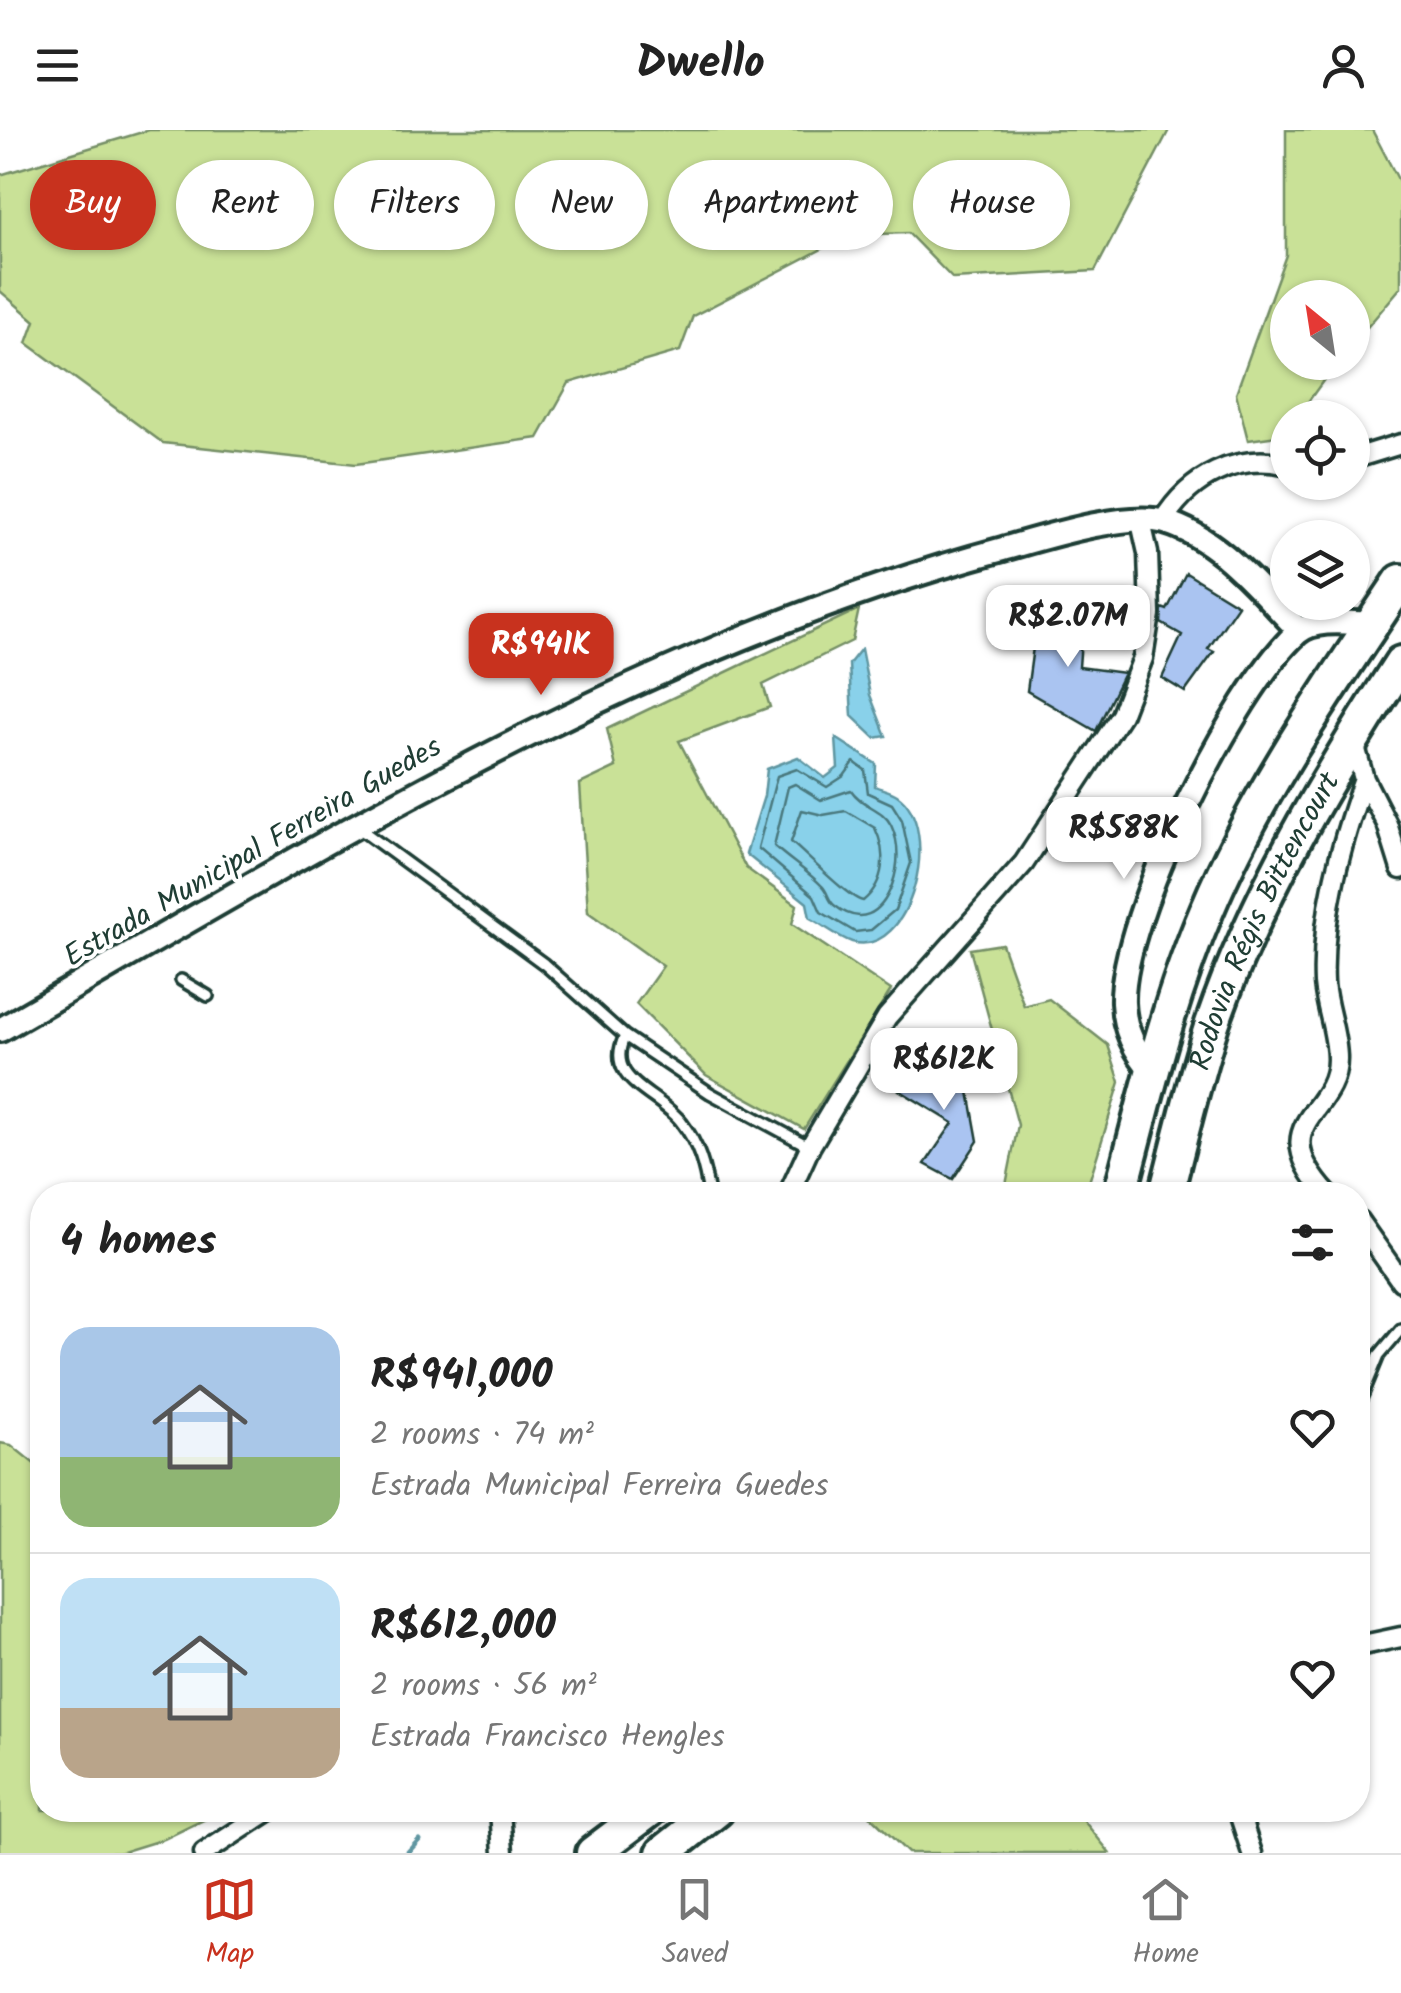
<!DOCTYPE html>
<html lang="en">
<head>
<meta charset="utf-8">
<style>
  :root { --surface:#fff; --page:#f2f2f2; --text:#222; --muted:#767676; --line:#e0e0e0; --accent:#c8321e }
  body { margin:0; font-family:Kalam,sans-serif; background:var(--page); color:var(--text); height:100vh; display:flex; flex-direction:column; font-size:38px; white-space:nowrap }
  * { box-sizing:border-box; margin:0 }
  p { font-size:32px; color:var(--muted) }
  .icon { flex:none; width:55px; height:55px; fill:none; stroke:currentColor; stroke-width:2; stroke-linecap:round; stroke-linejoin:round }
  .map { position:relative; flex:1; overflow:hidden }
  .side { position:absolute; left:30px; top:1052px; width:1340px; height:640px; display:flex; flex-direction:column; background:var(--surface); border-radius:40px; box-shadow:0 2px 8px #0004 }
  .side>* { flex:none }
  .banner { position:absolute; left:30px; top:30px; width:1342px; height:90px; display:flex; gap:20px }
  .needle { width:65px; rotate:330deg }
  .buttons { position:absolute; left:1270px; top:150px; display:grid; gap:20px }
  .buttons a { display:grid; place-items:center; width:100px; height:100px; border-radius:50%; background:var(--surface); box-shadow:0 2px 8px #0004; font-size:50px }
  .price { position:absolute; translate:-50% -85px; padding:0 22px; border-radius:20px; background:#fff; color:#222; font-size:32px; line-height:65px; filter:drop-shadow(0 2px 5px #0008) }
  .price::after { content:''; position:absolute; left:50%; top:60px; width:30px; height:22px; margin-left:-15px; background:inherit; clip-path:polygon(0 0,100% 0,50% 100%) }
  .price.selected { background:var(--accent); color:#fff }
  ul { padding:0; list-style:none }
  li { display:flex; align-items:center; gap:30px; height:250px; padding:0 30px }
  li+li { border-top:2px solid var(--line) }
  li span { display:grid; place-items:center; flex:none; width:280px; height:200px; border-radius:30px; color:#555 }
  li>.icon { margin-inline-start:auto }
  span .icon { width:120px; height:120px; fill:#fffc; stroke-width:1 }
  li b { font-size:42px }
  h2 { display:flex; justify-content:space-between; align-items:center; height:120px; padding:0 30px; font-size:42px }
  .chip { padding:0 35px; border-radius:45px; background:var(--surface); box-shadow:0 2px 8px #0004; font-size:35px; line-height:90px }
  .chip.selected { background:var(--accent); color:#fff }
  header { display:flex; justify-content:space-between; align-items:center; height:130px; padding:0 30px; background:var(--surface); font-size:45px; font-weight:700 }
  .tab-bar { display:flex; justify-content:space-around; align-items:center; height:140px; border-top:2px solid var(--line); background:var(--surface); font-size:28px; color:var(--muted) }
  .tab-bar a { display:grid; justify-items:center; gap:5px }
  .tab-bar .selected { color:var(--accent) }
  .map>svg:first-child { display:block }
</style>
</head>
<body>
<header><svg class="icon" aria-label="menu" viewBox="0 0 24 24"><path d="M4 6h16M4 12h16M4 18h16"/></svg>Dwello<svg class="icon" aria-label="person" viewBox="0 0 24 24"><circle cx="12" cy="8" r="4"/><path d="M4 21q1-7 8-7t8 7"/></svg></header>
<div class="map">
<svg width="1401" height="1723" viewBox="0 0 1401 1723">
  <rect width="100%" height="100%" fill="#fff"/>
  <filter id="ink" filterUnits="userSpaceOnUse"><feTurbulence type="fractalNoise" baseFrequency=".01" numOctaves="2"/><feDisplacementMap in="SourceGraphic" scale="20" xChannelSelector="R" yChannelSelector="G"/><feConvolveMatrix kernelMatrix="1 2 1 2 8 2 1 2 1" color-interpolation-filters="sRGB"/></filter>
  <g filter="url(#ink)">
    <path fill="#c9e197" stroke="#748f66" stroke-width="2.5" d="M149,0H1169L1095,141L953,149L908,103L849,105L693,186L680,221L569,253L538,308L356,334L163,313L27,213L35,191L0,161V45Z
      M1286,0H1372L1401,55V157L1353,214L1352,168H1288V232L1336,233L1297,287L1288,288L1285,305L1248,310L1236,263L1286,125Z
      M859,479L852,511L763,555L770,577L679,611L746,738L797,775L792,794L891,860L804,999L706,945L636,874L663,836L588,782L580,654L616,637L607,599Z
      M1002,814L1024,876L1049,869L1108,915L1120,952L1085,1065H1004L1018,995L970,819Z
      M0,1313L11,1315L42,1340V1680H224L164,1709L119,1723H0Z
      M864,1680H1075L1110,1723H908Z"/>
    <path fill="#89d1ea" stroke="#5f96a1" stroke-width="2.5" d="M861,519L870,565L886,606L875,608L852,586L849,534Z
      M836,608L876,634L875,656C881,659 891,661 897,665C944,697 911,829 852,812C838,807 823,795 810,788L807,773L746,724L764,666L767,639L798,627L825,648L838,638Z"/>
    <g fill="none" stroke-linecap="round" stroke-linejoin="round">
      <path stroke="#49787d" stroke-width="2.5" d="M854,632L865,640L868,663L892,674L902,690L911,733L895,780L871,800L855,802L821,782L814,766L758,718L777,646L797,639L827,657L844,646Z
        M795,654L821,670L851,660C862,677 883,678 891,695C900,714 899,736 892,755C881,785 860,796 834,775C828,770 828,762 822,756C808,741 789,730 774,716L788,657Z
        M802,680L823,685L846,681L875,698C887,723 885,753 863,771C849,769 807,725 791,712Z"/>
      <path stroke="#5f96a1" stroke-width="5" d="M407,1723L419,1710"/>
    </g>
    <path fill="#aac4f1" stroke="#1f3d34" stroke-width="2.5" d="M1186,443L1238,475L1208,519L1214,522L1185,562L1162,548L1182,505L1161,493L1162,478L1167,480Z
      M1038,481L1083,483L1079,537L1124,543L1096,601L1027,561Z
      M920,924L968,956L978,1011L953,1049L925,1034L953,993L899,960Z"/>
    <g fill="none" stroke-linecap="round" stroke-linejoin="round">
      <g stroke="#1f3d34" stroke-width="16">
        <path id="service" d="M360,699L544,834L625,906L710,963L810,1017
          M181,850L208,866
          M625,906C602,951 660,963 682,993C699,1015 705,1038 709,1065
          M1358,1276L1379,1225L1401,1199"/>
      </g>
      <g stroke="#1f3d34" stroke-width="25">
        <path id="minor" d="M1352,329L1401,314
          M1163,391C1189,348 1237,322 1288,335
          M1353,609L1364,649L1387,694L1401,739
          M788,1065L810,1017L887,887L1024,733L1121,585L1143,528L1150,484L1148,423L1141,392
          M1328,1065C1261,991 1337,986 1337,929C1337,903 1326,878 1324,853C1321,785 1341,713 1364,649
          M1358,1090L1401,1151
          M1358,1516L1401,1507
          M500,1680L503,1723
          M1238,1680L1252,1723
          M204,1723L270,1680"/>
      </g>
      <g stroke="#1f3d34" stroke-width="30">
        <path id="tertiary" d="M0,900C323,714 639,517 1003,419C1042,408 1127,381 1165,392C1220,408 1261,462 1299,500
          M1153,942C1135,922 1124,900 1123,873C1120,788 1235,559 1297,503C1315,487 1350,493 1371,494"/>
      </g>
      <g stroke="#1f3d34" stroke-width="40">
        <g id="motorway">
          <path d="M1120,1065C1145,969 1168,872 1207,780C1256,663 1331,556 1401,451"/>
          <path id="s1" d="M1166,1065C1180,1008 1194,950 1212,894C1256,766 1328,646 1401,533"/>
          <path d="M593,1723L650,1680"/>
          <path d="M663,1723L717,1680"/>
        </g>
      </g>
      <use href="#service" stroke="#fff" stroke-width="9"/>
      <use href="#minor" stroke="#fff" stroke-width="18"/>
      <use href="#tertiary" stroke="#fff" stroke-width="22"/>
      <use href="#motorway" stroke="#fff" stroke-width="32"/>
    </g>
  </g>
  <g text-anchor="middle" stroke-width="8" stroke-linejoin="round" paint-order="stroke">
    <g font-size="30" fill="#1f3d34" stroke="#fff">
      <text transform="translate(252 721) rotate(-30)" y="10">Estrada Municipal Ferreira Guedes</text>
      <text dy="10" stroke="none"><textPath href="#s1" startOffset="292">Rodovia Régis Bittencourt</textPath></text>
    </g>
  </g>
</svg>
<div class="buttons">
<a><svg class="needle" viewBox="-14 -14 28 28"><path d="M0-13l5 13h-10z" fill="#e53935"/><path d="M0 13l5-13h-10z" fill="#767676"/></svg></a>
<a><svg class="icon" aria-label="locate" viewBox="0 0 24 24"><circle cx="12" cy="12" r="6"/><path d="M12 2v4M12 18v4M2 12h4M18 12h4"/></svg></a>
<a><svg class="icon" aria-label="layers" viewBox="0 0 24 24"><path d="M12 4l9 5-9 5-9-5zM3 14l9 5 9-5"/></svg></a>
</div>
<b class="price" style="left:1068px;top:540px">R$2.07M</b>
<b class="price selected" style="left:541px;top:568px">R$941K</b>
<b class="price" style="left:1124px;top:752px">R$588K</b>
<b class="price" style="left:944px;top:983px">R$612K</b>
<div class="banner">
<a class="chip selected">Buy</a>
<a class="chip">Rent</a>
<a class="chip">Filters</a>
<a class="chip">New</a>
<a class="chip">Apartment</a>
<a class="chip">House</a>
</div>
<section class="side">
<h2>4 homes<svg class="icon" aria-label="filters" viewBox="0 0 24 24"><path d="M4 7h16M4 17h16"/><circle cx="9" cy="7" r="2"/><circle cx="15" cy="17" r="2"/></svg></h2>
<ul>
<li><span style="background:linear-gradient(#a9c7e8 65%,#8fb573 0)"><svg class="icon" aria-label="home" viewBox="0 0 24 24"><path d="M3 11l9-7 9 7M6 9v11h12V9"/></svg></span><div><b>R$941,000</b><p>2 rooms · 74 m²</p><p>Estrada Municipal Ferreira Guedes</p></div><svg class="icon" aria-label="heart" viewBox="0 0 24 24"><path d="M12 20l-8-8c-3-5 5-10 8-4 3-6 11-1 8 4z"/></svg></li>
<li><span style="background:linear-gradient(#bfe0f5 65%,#b9a48a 0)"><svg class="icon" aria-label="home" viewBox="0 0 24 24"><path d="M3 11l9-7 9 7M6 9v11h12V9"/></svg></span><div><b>R$612,000</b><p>2 rooms · 56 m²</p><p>Estrada Francisco Hengles</p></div><svg class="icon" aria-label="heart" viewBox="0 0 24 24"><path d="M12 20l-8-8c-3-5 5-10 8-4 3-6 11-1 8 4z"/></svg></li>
</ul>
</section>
</div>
<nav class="tab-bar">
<a class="selected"><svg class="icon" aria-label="map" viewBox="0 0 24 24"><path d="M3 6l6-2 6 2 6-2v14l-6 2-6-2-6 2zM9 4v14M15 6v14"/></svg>Map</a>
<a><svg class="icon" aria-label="saved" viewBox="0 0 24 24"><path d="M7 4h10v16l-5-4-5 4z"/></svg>Saved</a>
<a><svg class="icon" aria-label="home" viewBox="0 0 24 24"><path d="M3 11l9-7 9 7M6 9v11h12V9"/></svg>Home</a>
</nav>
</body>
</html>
